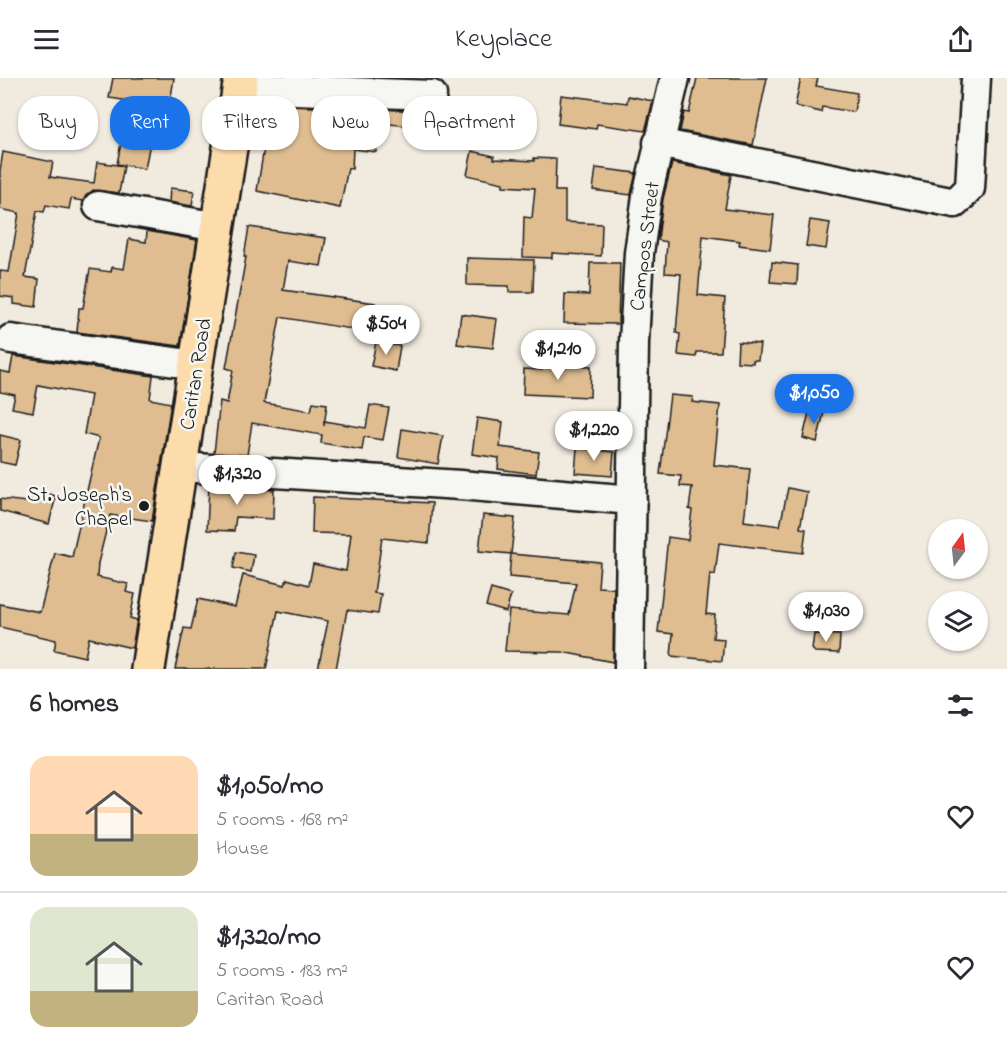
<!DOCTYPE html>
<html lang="en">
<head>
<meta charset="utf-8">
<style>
  :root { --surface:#fff; --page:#f7f7f7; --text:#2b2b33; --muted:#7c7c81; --line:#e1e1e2; --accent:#1a73e8 }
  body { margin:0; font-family:"Indie Flower",sans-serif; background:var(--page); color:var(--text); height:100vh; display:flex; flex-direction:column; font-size:22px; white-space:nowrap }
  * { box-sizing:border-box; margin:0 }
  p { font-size:20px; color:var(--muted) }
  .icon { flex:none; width:33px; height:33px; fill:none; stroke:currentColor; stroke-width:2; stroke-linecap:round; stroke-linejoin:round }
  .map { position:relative; height:591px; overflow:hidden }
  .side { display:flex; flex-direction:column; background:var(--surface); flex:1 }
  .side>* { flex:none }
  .banner { position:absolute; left:18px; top:18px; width:600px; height:54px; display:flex; gap:12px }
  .needle { width:39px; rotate:15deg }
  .tools { position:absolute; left:928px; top:441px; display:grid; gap:12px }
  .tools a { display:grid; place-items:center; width:60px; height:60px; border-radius:50%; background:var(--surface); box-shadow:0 2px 4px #0004; font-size:30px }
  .price { position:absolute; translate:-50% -51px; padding:0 14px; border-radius:21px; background:#fff; color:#222; font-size:20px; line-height:39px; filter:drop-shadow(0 2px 3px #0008) }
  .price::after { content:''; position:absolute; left:50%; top:36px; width:18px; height:14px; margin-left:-9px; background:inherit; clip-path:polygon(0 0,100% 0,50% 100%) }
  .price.active { background:var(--accent); color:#fff }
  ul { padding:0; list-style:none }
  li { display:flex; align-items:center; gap:18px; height:150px; padding:0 30px }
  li+li { border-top:2px solid var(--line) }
  li span { display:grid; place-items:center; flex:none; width:168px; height:120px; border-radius:18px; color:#555 }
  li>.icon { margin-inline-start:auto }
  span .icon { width:72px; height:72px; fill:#fffc; stroke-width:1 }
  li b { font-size:26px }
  h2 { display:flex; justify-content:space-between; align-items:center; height:72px; padding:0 30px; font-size:26px }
  .tag { padding:0 21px; border-radius:24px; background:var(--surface); box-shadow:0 2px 4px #0004; font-size:21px; line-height:54px }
  .tag.active { background:var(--accent); color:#fff }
  header { display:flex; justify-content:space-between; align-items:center; height:78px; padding:0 30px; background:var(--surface); font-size:27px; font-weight:600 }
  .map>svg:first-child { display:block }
</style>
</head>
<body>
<header><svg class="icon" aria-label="menu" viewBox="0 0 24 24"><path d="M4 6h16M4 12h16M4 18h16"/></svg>Keyplace<svg class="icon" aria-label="share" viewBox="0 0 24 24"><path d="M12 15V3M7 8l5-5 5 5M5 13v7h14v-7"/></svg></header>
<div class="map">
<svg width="1007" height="591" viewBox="0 0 1007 591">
  <rect width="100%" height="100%" fill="#f1ebdf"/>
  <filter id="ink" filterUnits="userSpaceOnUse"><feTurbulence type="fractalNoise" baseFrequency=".0167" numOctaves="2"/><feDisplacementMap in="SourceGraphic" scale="12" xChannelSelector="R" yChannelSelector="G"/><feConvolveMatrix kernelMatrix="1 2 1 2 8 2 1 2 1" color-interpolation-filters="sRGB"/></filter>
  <g filter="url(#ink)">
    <path fill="#dfbd91" stroke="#1c1c1c" stroke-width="1.5" d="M113,0H174L169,31L157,28L145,91L117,86L129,23L109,20Z
      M697,0H767L753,67L680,53L684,34L689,35Z
      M801,0H818L816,8L857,15L854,34L822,29L821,34L795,28Z
      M561,17L627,25L628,18L653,23L645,53L597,46L596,51L558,46Z
      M256,27L431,33L444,27L455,29L452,52L379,45L376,74L353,71L352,91L348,90L340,130L257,113L265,64L253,63Z
      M70,34L91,37L87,64L66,61Z
      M472,73L494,78V81L534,83V80L556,81L555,113H565V144L602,146L601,178L552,175V180L523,179L524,139L532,140L535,110L503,108V105L467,97Z
      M3,74L53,84L50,99L94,105L97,84L124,88L119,115L93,112L83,123L71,121L69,131L46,127L44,134L37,133L25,199L39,201L36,229L14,226V220L0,218V193L9,194L19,135L0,131V93Z
      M672,85L731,97L725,131L774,137L770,171L739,167L740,163L703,158L698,217L725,220L721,274H697L696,279L678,277L680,256L676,255L681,196L665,195L667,164L658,162L663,121Z
      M596,90L636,95L631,117L593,112Z
      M170,110L194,113L192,128L169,124Z
      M810,142L830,145L826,171L806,168Z
      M249,149L326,160L321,188L288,183L283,212L375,225L369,254L280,239L264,325L311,333L313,324L327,326L324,348V343L366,350L370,327L389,330L383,362L364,359L362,372L321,365L322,357L252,345L247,377L214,375L220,323L227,325L233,292L226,290L246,179H244Z
      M147,153L197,162L180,268L77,254L79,230H83L90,191L111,194L112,189L124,191L129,161L146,164Z
      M467,180L534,182L533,214H509V208L467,207Z
      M772,184L798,187L797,206L770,204Z
      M590,185H620L618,246L564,245L565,216L589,217Z
      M461,236L497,241L493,270L457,266Z
      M376,264L400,268L396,293L371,288Z
      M738,264L760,266L758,282H753V285L737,284Z
      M13,278L153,298L150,321L171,325L152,443L110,437L98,485L97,499L128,506L126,514L135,516L130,540L137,542L132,570L89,560L85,579L54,572L56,562L0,549V526L40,534L55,475L72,479L99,360L84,356L91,317L38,307L33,334L12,330L15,317L0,314V293L10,295Z
      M542,286L591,288L590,319L523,316L524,291L542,292Z
      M670,317L693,319L692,324L720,327L714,387L750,391L744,443L780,448L788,410L807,414L800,450L806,451L803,475L719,465L715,497L710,496L706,536L715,537L713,560L724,561L722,583L671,578L673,556L658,554L668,459L688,462L692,432L689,431L692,409L680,408L681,398L660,396Z
      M810,330L824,334L817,364L803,360Z
      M477,340L503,344L500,369L539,374L536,396L498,391L499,380L472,376Z
      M402,351L443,358L438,386L398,379Z
      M0,357L21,362L15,387L0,384Z
      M577,370L614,374L612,398L575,395Z
      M209,407L274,412L273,441L236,439L234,453L207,452Z
      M30,411L56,418L49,446L0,433V421L27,424Z
      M313,419L432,425L429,465L382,460L374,515L381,516L378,536L347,532L336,591H318L328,543L278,533L266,591H175L184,550L191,551L198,521L235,529L243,497L285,507L287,501L309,507L313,486L346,493L351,456L312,455Z
      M483,437L515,440L511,476L600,484L598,509L614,510L613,584L562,574L505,573L509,532L569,537L576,505L509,499L511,476L479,473Z
      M236,474L254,477L251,494L233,490Z
      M491,511L511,517L506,534L486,528Z
      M814,556L840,557L839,575L815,574L812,571Z"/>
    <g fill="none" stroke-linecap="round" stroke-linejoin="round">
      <g stroke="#1c1c1c" stroke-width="33">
        <path id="minor" d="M240,10L432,17
          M658,65L955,125L970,110L976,0
          M98,128L218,149
          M11,261L196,287
          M180,389L460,407L632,422
          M629,591L634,264L639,175L647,118L675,0"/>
      </g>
      <g stroke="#1c1c1c" stroke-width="38">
        <path id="major" d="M148,591L241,0"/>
      </g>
      <use href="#minor" stroke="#f6f6f2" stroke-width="28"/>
      <use href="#major" stroke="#fddcac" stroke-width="33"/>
    </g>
  </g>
  <circle fill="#1c1c1c" stroke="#f6f6f2" stroke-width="2" cx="144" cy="428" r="6"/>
  <g text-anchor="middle" stroke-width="5" stroke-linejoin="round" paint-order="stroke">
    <g font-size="21" fill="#1c1c1c" stroke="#f6f6f2">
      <text transform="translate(644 168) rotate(-83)" y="7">Campos Street</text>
      <text transform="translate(195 296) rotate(-81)" y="7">Caritan Road</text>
    </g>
    <g font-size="21" fill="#1c1c1c" stroke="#f6f6f2" text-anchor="end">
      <text x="132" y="423">St. Joseph's<tspan x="132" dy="24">Chapel</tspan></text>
    </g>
  </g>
</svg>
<div class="tools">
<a><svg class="needle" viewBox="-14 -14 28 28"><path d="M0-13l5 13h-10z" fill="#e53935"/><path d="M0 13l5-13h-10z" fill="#7c7c81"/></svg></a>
<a><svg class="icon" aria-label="layers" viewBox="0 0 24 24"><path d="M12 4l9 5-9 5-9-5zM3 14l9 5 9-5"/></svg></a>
</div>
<b class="price" style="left:386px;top:278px">$504</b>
<b class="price" style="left:558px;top:303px">$1,210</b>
<b class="price active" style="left:814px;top:347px">$1,050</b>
<b class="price" style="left:594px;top:384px">$1,220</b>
<b class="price" style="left:237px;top:428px">$1,320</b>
<b class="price" style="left:826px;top:565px">$1,030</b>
<div class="banner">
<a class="tag">Buy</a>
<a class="tag active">Rent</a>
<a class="tag">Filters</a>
<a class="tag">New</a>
<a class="tag">Apartment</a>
</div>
</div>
<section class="side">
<h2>6 homes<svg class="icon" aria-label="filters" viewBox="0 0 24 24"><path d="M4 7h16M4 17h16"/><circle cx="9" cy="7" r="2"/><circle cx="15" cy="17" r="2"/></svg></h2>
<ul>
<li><span style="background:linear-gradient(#ffd9b3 65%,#c2b280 0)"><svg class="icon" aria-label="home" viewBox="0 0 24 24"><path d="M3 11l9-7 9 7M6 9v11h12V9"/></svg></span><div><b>$1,050/mo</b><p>5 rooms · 168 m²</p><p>House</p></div><svg class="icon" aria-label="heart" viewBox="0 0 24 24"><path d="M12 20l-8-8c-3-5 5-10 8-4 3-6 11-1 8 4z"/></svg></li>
<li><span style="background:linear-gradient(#dfe7d0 70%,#c2b280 0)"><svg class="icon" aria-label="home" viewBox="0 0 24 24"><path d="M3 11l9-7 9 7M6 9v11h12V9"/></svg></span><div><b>$1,320/mo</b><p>5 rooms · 183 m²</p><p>Caritan Road</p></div><svg class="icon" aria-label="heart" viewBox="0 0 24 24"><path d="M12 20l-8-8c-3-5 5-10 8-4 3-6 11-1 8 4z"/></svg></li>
</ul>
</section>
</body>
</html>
